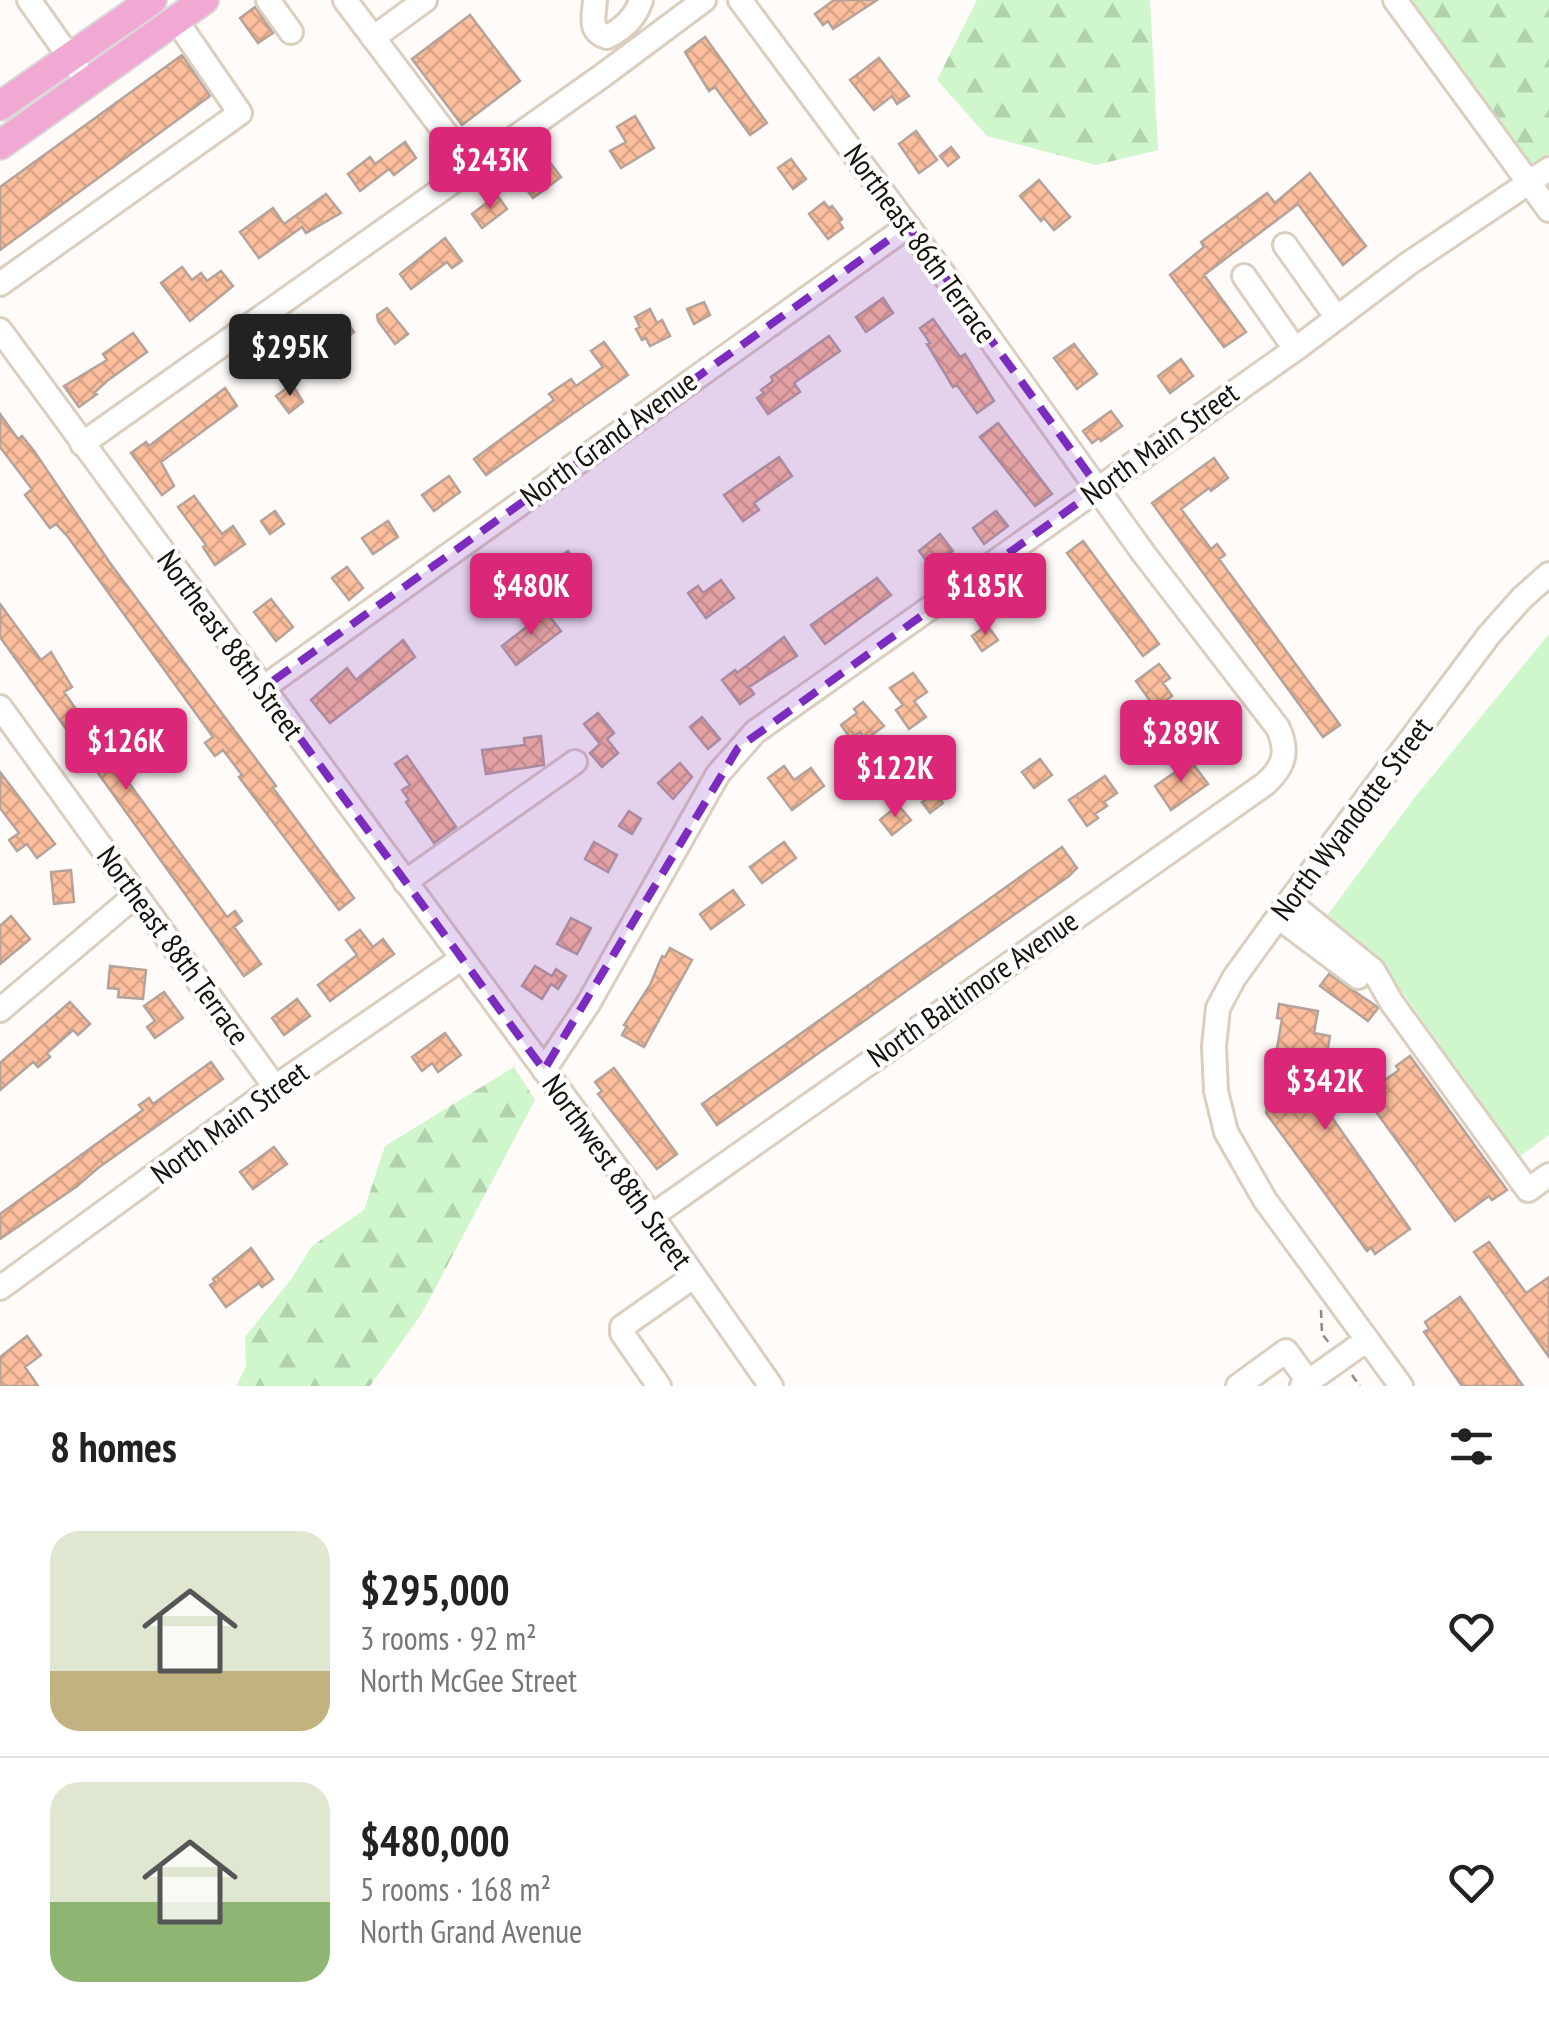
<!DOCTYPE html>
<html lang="en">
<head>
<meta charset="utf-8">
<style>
  :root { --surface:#fff; --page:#f6f6f6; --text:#222; --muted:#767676; --line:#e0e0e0; --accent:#db2777 }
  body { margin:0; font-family:"PT Sans Narrow",sans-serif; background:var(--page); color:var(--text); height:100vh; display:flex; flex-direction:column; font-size:38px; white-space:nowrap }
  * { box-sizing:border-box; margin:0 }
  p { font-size:32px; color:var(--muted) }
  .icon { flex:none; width:55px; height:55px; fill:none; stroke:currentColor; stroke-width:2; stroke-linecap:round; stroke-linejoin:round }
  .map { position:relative; height:1386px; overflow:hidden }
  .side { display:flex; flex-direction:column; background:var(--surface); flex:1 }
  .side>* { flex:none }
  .price { position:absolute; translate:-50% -85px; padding:0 22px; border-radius:10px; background:var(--accent); color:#fff; font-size:32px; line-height:65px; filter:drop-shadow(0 2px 5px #0008) }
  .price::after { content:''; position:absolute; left:50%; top:60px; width:30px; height:22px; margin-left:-15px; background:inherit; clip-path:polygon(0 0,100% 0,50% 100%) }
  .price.on { background:#222; color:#fff }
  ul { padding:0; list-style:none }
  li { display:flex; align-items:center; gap:30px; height:250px; padding:0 50px }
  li+li { border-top:2px solid var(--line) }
  li span { display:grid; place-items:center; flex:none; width:280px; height:200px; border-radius:30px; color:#555 }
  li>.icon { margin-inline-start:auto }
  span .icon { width:120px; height:120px; fill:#fffc; stroke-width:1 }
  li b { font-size:42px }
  h2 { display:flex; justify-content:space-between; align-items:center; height:120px; padding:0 50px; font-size:42px }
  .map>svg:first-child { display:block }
</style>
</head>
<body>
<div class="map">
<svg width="1549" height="1386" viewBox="0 0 1549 1386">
  <defs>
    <pattern id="forest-firs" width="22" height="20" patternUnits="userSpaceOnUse" patternTransform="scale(2.5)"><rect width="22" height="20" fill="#d0f6cc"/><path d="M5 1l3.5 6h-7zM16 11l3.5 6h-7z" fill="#b2d2ae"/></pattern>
    <pattern id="building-cross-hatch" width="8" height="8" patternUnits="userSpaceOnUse" patternTransform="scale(2.5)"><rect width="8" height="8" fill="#fcbe9c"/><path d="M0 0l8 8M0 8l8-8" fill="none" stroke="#d7a285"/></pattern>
  </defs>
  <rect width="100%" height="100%" fill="#fefbf8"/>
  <path fill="#d0f6cc" d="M1549,634V1135L1519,1157L1388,972L1326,917L1415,797Z"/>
  <path fill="url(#forest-firs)" d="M977,0H1150L1158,150L1096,165L987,136L937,80Z
    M1396,0H1549V169L1530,183Z
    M514,1067L535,1100L421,1315L370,1386H236L246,1367L245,1337L292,1278L312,1246L364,1210L385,1146Z"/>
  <path fill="url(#building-cross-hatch)" stroke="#b5a299" stroke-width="2.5" d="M834,0H877L833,29L828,21L823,25L815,14Z
    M255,7L273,33L258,43L240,18Z
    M470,15L520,81L462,125L412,59Z
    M705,37L767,123L750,135L715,87L709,91L685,52Z
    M182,55L210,96L0,250V187Z
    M879,58L909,96L897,104L892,96L874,110L850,80Z
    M635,116L654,148L621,168L610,151L626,142L617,127Z
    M916,131L937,160L919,173L899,144Z
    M405,142L416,158L394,175L389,169L360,191L348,174L370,157L375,164Z
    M951,147L959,157L948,166L940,156Z
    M791,159L806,179L793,189L778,168Z
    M549,161L561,177L533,198L521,182Z
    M1310,173L1366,246L1343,265L1298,204L1204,275L1246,332L1224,347L1170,275L1204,247L1201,242L1267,193L1275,203Z
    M1039,180L1070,217L1054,230L1044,218L1041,221L1020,196Z
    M326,194L341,213L306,233L302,227L259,258L240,232L273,208L284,224Z
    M497,195L507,209L482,228L472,214Z
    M824,202L829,208L832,206L842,219L839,222L843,228L828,239L809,214Z
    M445,238L462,261L452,268L447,262L411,289L400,274Z
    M182,267L192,280L201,273L207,281L221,271L233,286L190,321L161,283Z
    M883,298L893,313L866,332L856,317Z
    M704,302L710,315L694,324L687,309Z
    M387,308L408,334L395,344L378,321L377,315Z
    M650,309L657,323L662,320L670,336L650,346L646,338L642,340L636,329L640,327L635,317Z
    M342,315L354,332L327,352L324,348L311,357L299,340L312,331L315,334Z
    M933,319L960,357L965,354L994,401L977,413L957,385L953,387L927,344L930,343L920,328Z
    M133,333L147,352L107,381L95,392L97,394L79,407L64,386L107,360L103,354Z
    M829,336L840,351L794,383L800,392L768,414L757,398L764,393L761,390L773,381L771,377Z
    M604,342L628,375L486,475L474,459L554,400L549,394L571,379L576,386L603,367L591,351Z
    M1074,344L1097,374L1077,389L1054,358Z
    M1181,359L1193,376L1170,393L1158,376Z
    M292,384L303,402L289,413L276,396Z
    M225,388L237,406L161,462L174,486L162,495L131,453L146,442L149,446Z
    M1111,411L1122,426L1101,441L1099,438L1092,443L1083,431Z
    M0,414L18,439L22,436L34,451L110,563L276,786L273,788L354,898L339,910L239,777L242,775L223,750L215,756L205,743L213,737L68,537L56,524L50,528L25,495L32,489L0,447Z
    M998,423L1052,494L1035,506L980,437Z
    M779,457L792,476L754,503L759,510L743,521L724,495Z
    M1214,458L1228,478L1211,491L1209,488L1181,509L1211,549L1217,544L1225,555L1219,559L1340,725L1323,737L1152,503Z
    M449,476L460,492L434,511L422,495Z
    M194,496L222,534L233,526L245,544L215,565L203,547L206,545L178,507Z
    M275,511L284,524L270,534L261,521Z
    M996,511L1008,526L984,544L973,528Z
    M388,521L398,537L373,554L362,538Z
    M940,534L953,551L932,568L919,551Z
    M1083,541L1159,644L1143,656L1067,553Z
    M568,551L583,572L563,585L548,565Z
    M347,567L363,588L349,600L332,578Z
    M877,578L891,595L825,644L811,625Z
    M721,580L734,598L706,618L688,593L698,586L703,593Z
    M271,599L293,627L276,641L254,612Z
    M0,604L41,660L51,652L72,687L64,692L99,742L227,917L235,911L242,921L234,927L261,964L244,976L0,637Z
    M546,612L561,631L516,665L502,646Z
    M987,625L998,640L982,651L972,636Z
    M784,637L797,656L749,687L754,694L740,704L722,680L735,670L737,673Z
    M403,640L415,657L330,723L311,700L347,668L356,680Z
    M1159,664L1170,678L1163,683L1172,696L1155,708L1136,681Z
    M913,673L927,692L914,701L926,717L909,729L896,710L903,705L890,688Z
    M863,702L884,726L865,740L860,732L851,739L841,725L857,713L854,709Z
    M598,713L614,733L607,739L618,753L602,767L590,753L600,744L584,724Z
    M702,717L720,739L708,749L690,727Z
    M541,736L544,765L486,774L482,750L525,745L524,738Z
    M407,756L456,827L434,843L406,802L409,800L402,790L410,785L395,764Z
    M1040,759L1052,775L1034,788L1022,772Z
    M1191,761L1208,784L1171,810L1155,786Z
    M680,763L692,777L673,799L658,783Z
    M784,766L794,780L811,768L824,786L792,810L768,778Z
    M0,772L55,844L37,858L27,844L17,851L9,840L19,833L0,808Z
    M1105,776L1117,793L1104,802L1107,806L1095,814L1098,818L1087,826L1069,800Z
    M936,793L943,803L930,813L922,802Z
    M898,805L911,820L892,835L880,820Z
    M629,811L641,819L632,834L619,826Z
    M594,842L617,855L608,872L585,859Z
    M784,842L796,858L762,883L750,867Z
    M1062,847L1077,868L1069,876L717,1125L702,1104Z
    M71,870L74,902L54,904L51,872Z
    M733,890L744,905L711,929L700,914Z
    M11,916L30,939L0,964V926Z
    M571,918L591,928L577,954L557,944Z
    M360,930L373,947L383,939L394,954L330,1001L318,985L357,955L346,940Z
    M670,948L692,960L644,1047L622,1035L627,1026L624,1025L650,985L662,956L665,957Z
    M110,966L146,970L143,999L118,997L119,989L108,988Z
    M535,966L552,976L556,969L566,976L558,989L551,984L542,999L522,986Z
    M1329,974L1376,1006L1378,1008L1368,1021L1320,986Z
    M164,992L183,1018L155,1038L147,1027L155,1021L144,1006Z
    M297,999L310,1016L284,1035L272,1018Z
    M70,1002L90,1024L78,1035L73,1030L47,1053L50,1057L38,1067L33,1062L0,1090V1063Z
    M1279,1004L1318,1011L1314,1033L1330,1036L1319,1099L1410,1229L1375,1254L1371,1247L1367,1251L1266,1113L1282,1019L1277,1018Z
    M445,1033L461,1055L438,1072L432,1063L422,1071L412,1057Z
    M1410,1056L1507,1190L1492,1200L1489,1196L1455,1221L1364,1095L1399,1070L1396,1066Z
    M211,1062L223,1079L98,1168L76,1187L0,1239V1214L143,1110L139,1105L149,1098L153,1104Z
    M614,1068L677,1154L657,1169L598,1094L602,1091L595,1082Z
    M274,1147L287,1164L253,1189L240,1172Z
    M1489,1242L1526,1293L1549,1277V1357L1474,1252Z
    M251,1248L273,1279L262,1287L259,1283L226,1307L210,1285L215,1282L213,1279Z
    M1460,1297L1523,1386H1462L1424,1332L1429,1329L1425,1322Z
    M27,1336L41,1355L25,1367L38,1386H0V1357Z"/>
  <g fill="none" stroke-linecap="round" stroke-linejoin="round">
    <g stroke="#dccebf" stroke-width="28">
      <path id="minor" d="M29,0L87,82
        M268,0L291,32
        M345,0L471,167
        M595,0C594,17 588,31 607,37C623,29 636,17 641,0
        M1395,0L1549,210
        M373,38L425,0
        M1285,245L1337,318
        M1244,276L1295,349
        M0,284L240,113L176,20
        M0,330L652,1216L771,1386
        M82,444L602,76L704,0
        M263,688L908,226
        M0,707L275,1087
        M405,882L575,762
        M1289,902L1373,970L1392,1003L1528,1190L1549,1175
        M1278,917L1358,977
        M0,1010L136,895
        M544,1070L588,1004L718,774L755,732L1301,345L1408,264L1549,169
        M652,1216L1265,784C1284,767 1289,752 1278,728L1144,554L950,283L740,0
        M0,1288L275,1087L461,959
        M659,1386L622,1333V1327L693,1277
        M1238,1386L1286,1351L1308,1381
        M1302,1386L1367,1340
        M1401,1386L1265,1200L1226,1132L1216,1091L1214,1046L1218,1008L1234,978L1289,902L1489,635L1522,598L1549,574"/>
    </g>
    <g stroke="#dad9d8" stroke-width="32">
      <path id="major" d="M0,106L152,0
        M0,145L204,0"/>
    </g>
    <path stroke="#8d8985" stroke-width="2.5" stroke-dasharray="8 5" stroke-linecap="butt" d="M1321,1310L1322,1334L1330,1344
      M1352,1375L1360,1386"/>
    <use href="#minor" stroke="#fff" stroke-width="22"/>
    <use href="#major" stroke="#f1a9d4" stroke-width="28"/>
  </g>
  <path fill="#7b2cbf" fill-opacity="0.2" stroke="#7b2cbf" stroke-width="8" stroke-dasharray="20 12" stroke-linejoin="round" d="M908,226L1099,488L738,748L544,1070L263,688Z"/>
  <g text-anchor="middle" stroke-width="8" stroke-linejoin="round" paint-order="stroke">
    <g font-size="30" fill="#16120c" stroke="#fff">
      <text transform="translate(920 244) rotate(54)" y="10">Northeast 86th Terrace</text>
      <text transform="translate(609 439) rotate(-36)" y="10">North Grand Avenue</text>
      <text transform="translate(1160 444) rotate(-36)" y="10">North Main Street</text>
      <text transform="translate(230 645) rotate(54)" y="10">Northeast 88th Street</text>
      <text transform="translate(1352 819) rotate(-53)" y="10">North Wyandotte Street</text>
      <text transform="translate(173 946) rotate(54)" y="10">Northeast 88th Terrace</text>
      <text transform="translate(973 989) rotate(-35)" y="10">North Baltimore Avenue</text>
      <text transform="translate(230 1123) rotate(-36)" y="10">North Main Street</text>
      <text transform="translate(617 1172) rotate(54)" y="10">Northwest 88th Street</text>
    </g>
  </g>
</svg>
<b class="price" style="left:490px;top:212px">$243K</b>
<b class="price on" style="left:290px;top:399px">$295K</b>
<b class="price" style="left:531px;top:638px">$480K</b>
<b class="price" style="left:985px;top:638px">$185K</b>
<b class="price" style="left:1181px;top:785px">$289K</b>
<b class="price" style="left:126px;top:793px">$126K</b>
<b class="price" style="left:895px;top:820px">$122K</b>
<b class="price" style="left:1325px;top:1133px">$342K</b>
</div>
<section class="side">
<h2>8 homes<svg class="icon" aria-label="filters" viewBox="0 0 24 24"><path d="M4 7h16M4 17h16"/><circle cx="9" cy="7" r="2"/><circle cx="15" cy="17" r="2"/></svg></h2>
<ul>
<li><span style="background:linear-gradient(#dfe7d0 70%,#c2b280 0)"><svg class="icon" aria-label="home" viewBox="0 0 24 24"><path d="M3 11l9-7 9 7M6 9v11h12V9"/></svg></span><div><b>$295,000</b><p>3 rooms · 92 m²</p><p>North McGee Street</p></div><svg class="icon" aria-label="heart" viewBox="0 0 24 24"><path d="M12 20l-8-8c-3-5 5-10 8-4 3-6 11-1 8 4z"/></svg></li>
<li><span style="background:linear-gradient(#dfe7d0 60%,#8fb573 0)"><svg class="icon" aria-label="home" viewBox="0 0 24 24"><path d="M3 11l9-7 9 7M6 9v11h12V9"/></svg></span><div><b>$480,000</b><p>5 rooms · 168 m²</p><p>North Grand Avenue</p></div><svg class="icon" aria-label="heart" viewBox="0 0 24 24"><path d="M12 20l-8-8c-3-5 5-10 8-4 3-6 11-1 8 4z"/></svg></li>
</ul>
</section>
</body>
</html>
